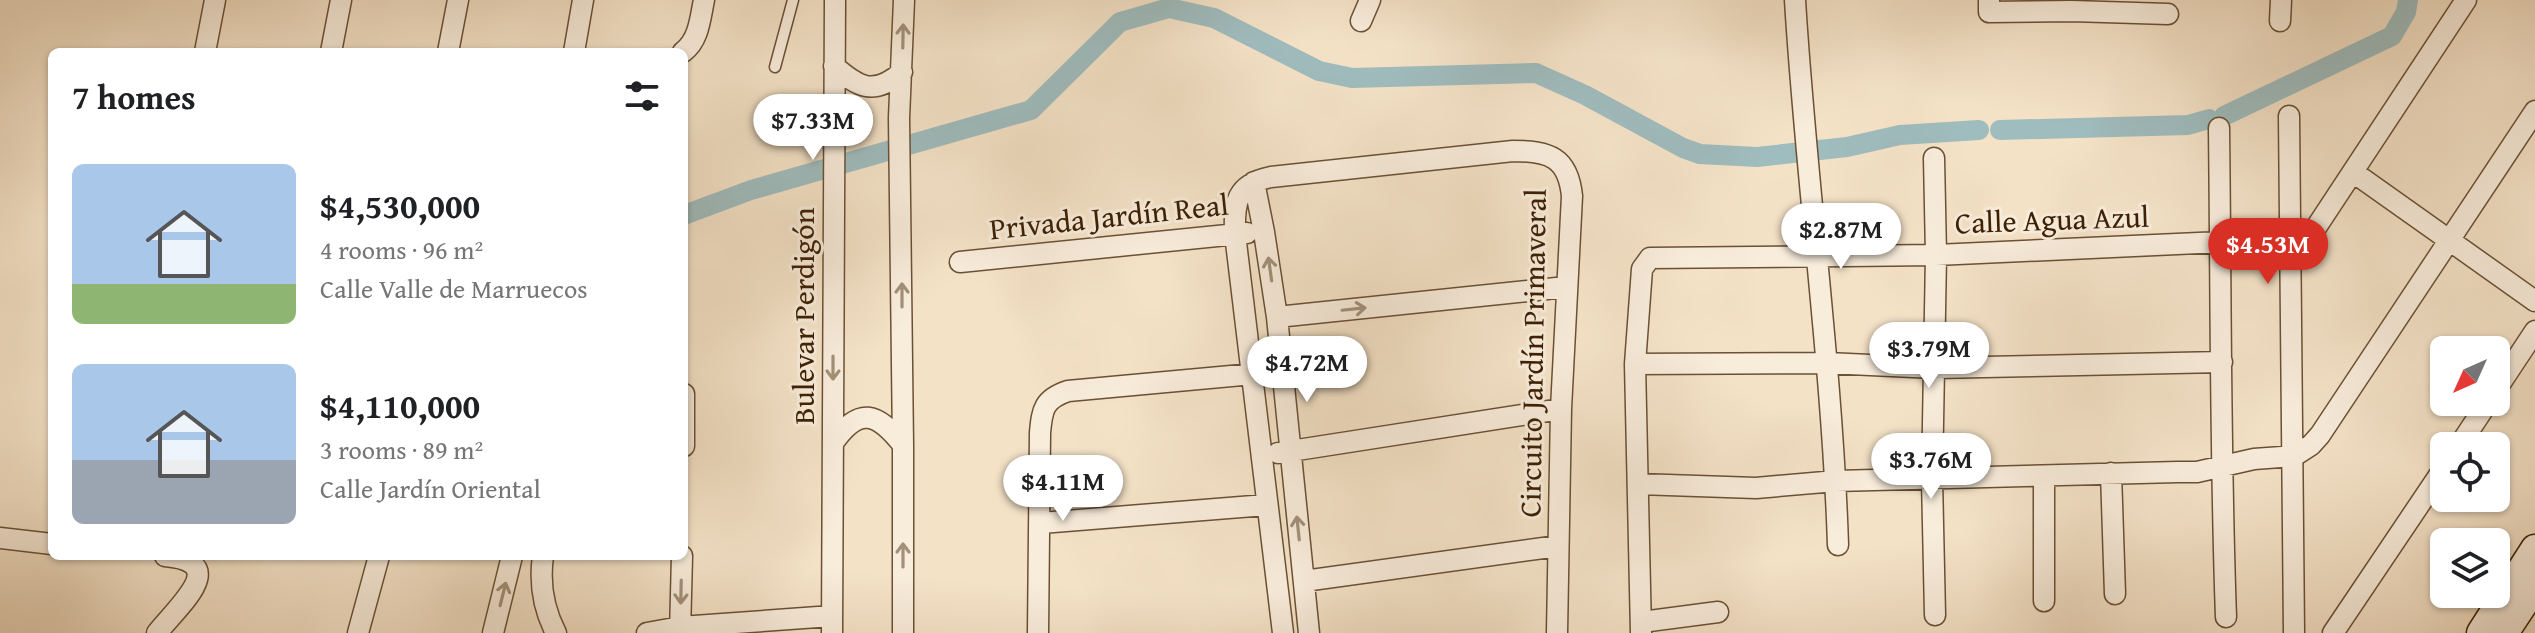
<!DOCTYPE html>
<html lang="en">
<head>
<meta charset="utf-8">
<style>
  :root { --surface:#fff; --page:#f2f2f2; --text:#202124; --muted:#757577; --accent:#d93025 }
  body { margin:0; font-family:"Gentium Book Plus",serif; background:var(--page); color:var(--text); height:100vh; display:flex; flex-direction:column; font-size:30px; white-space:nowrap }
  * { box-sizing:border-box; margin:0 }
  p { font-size:26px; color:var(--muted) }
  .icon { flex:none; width:44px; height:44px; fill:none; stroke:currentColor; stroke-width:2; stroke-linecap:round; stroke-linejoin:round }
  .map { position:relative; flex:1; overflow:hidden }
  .panel { position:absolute; left:48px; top:48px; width:640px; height:512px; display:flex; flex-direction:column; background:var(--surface); border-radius:12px; box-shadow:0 2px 6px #0004 }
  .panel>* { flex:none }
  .needle { width:52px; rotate:225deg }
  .fabs { position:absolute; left:2430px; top:336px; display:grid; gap:16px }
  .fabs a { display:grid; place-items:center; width:80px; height:80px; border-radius:12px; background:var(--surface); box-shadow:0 2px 6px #0004; font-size:40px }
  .price { position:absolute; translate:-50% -68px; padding:0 18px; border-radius:28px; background:#fff; color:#222; font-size:26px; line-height:52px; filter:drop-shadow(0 2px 4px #0008) }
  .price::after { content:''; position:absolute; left:50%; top:48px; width:24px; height:18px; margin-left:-12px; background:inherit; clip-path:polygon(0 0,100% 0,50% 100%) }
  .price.current { background:var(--accent); color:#fff }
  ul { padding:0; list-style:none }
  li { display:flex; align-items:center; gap:24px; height:200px; padding:0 24px }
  li span { display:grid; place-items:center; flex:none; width:224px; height:160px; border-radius:12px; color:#555 }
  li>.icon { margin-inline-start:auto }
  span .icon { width:96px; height:96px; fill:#fffc; stroke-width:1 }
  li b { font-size:34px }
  h2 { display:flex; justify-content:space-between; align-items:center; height:96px; padding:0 24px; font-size:34px }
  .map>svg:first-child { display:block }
</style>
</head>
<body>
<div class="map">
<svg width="2535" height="633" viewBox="0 0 2535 633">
  <rect width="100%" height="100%" fill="#f4e2c7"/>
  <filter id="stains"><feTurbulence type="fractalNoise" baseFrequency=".0025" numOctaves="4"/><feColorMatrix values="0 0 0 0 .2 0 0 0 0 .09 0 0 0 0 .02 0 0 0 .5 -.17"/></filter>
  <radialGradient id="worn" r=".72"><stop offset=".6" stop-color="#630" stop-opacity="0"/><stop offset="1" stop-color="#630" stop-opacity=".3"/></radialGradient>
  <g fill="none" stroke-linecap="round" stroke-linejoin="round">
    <path stroke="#9fbcbe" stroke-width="20" d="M2224,116L2392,36L2406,12L2408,0
      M2000,130L2188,125L2209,119
      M684,215L751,190L1031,110L1120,22L1169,8L1214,18L1319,71L1352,78L1536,73L1585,95L1683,148L1700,154L1757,157L1847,147L1900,135L1979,130"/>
    <g stroke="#6a5034" stroke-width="13">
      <path id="lane" d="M775,67L793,0"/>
    </g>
    <g stroke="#6a5034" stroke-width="23">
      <path id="street" d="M1795,0C1806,182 1832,363 1838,545
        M1989,0V12L2072,11L2168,14
        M1361,21L1370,0
        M2280,21L2281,0
        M205,52L215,0
        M331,52L341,0
        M448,52L458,0
        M574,52L583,0
        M683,52C699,40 700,19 704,0
        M834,66C859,88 874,96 902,72
        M2289,116L2294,633
        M2219,128C2221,291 2220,454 2226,617
        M1934,158L1936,255L1932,479L1935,615
        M2353,172L2535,301
        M1254,182L1264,232L1277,317L1309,633
        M960,262L1247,233
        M2290,267L2466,0
        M1277,317L1566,287
        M1635,364L1827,363L1935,368L2222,362
        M2496,390L2535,331
        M684,394V446
        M833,443C859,406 877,412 903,445
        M2459,446L2488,402
        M1278,453L1561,409
        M2111,473L2115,594
        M2044,476V601
        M1638,484L1756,488L1836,481L2178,472H2197L2254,459L2294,456L2311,445L2320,435L2535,111
        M1041,523L1266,505
        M0,538L52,544
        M543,556C539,584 543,608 556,633
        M1304,581L1558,546
        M1642,622L1718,612
        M157,633C179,605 232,562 165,556
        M358,633L379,556
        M493,633L512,556
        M647,633L680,627L832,616
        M680,633L682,556
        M832,633L835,0
        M903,633V445L899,118L904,0
        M1038,633L1040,433C1042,409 1044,399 1068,391L1253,374
        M1283,633L1235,234C1234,202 1236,184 1271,177L1513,151C1549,151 1568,157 1572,196L1561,409L1557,633
        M1641,633L1635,364L1642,269L1650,258L1936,255L2221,242
        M2333,633L2444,468"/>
    </g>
    <g stroke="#3c1f03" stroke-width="31">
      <path id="secondary" d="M2481,633L2535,549
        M2504,633L2535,586"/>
    </g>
    <use href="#lane" stroke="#f8ecdb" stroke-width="10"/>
    <use href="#street" stroke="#f8ecdb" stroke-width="20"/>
    <use href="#secondary" stroke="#f8ecdb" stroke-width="28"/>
  </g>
  <defs><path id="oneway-shaft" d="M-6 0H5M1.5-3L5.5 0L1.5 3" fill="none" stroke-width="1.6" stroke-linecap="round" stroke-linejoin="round" transform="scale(2)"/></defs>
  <g stroke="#a3907a">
    <use href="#oneway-shaft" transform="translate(903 36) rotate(-89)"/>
    <use href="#oneway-shaft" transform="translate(1270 269) rotate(-98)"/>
    <use href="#oneway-shaft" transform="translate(902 295) rotate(-90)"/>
    <use href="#oneway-shaft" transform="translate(1354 309) rotate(-6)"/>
    <use href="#oneway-shaft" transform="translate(833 368) rotate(90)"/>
    <use href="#oneway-shaft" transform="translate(1298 528) rotate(-96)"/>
    <use href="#oneway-shaft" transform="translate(903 555) rotate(-90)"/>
    <use href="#oneway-shaft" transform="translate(681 592) rotate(91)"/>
    <use href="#oneway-shaft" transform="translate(503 594) rotate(-76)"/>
  </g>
  <g text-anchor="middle" stroke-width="6" stroke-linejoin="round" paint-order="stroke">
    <g font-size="30" fill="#3c1f03" stroke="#f8ecdb">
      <text transform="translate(1109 217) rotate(-6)" y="10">Privada Jardín Real</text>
      <text transform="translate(2052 220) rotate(-2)" y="10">Calle Agua Azul</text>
      <text transform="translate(804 316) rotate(-90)" y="10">Bulevar Perdigón</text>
      <text transform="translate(1533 353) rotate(-89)" y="10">Circuito Jardín Primaveral</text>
    </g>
  </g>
  <rect width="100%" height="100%" filter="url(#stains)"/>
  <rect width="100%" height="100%" fill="url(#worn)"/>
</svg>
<div class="fabs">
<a><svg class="needle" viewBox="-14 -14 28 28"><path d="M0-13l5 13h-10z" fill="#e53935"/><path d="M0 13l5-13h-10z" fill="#757577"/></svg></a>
<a><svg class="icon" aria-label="locate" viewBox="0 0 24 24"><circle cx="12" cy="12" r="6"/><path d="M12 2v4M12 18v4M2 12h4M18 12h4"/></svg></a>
<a><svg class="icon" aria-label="layers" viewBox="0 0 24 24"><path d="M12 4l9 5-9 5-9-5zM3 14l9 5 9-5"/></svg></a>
</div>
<b class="price" style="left:813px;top:162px">$7.33M</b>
<b class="price" style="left:1841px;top:271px">$2.87M</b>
<b class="price current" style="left:2268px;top:286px">$4.53M</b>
<b class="price" style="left:1929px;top:390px">$3.79M</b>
<b class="price" style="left:1307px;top:404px">$4.72M</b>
<b class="price" style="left:1931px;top:501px">$3.76M</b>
<b class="price" style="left:1063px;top:523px">$4.11M</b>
<section class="panel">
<h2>7 homes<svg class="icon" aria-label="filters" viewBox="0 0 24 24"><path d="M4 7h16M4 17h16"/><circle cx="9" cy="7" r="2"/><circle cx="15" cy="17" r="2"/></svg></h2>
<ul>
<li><span style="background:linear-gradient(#a9c7e8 75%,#8fb573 0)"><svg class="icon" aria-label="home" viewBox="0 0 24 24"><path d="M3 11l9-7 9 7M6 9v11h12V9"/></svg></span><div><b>$4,530,000</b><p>4 rooms · 96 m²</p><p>Calle Valle de Marruecos</p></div></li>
<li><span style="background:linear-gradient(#a9c7e8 60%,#9aa5b1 0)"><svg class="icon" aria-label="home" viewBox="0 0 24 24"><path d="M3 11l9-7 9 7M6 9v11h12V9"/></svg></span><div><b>$4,110,000</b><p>3 rooms · 89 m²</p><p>Calle Jardín Oriental</p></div></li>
</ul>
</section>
</div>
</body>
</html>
